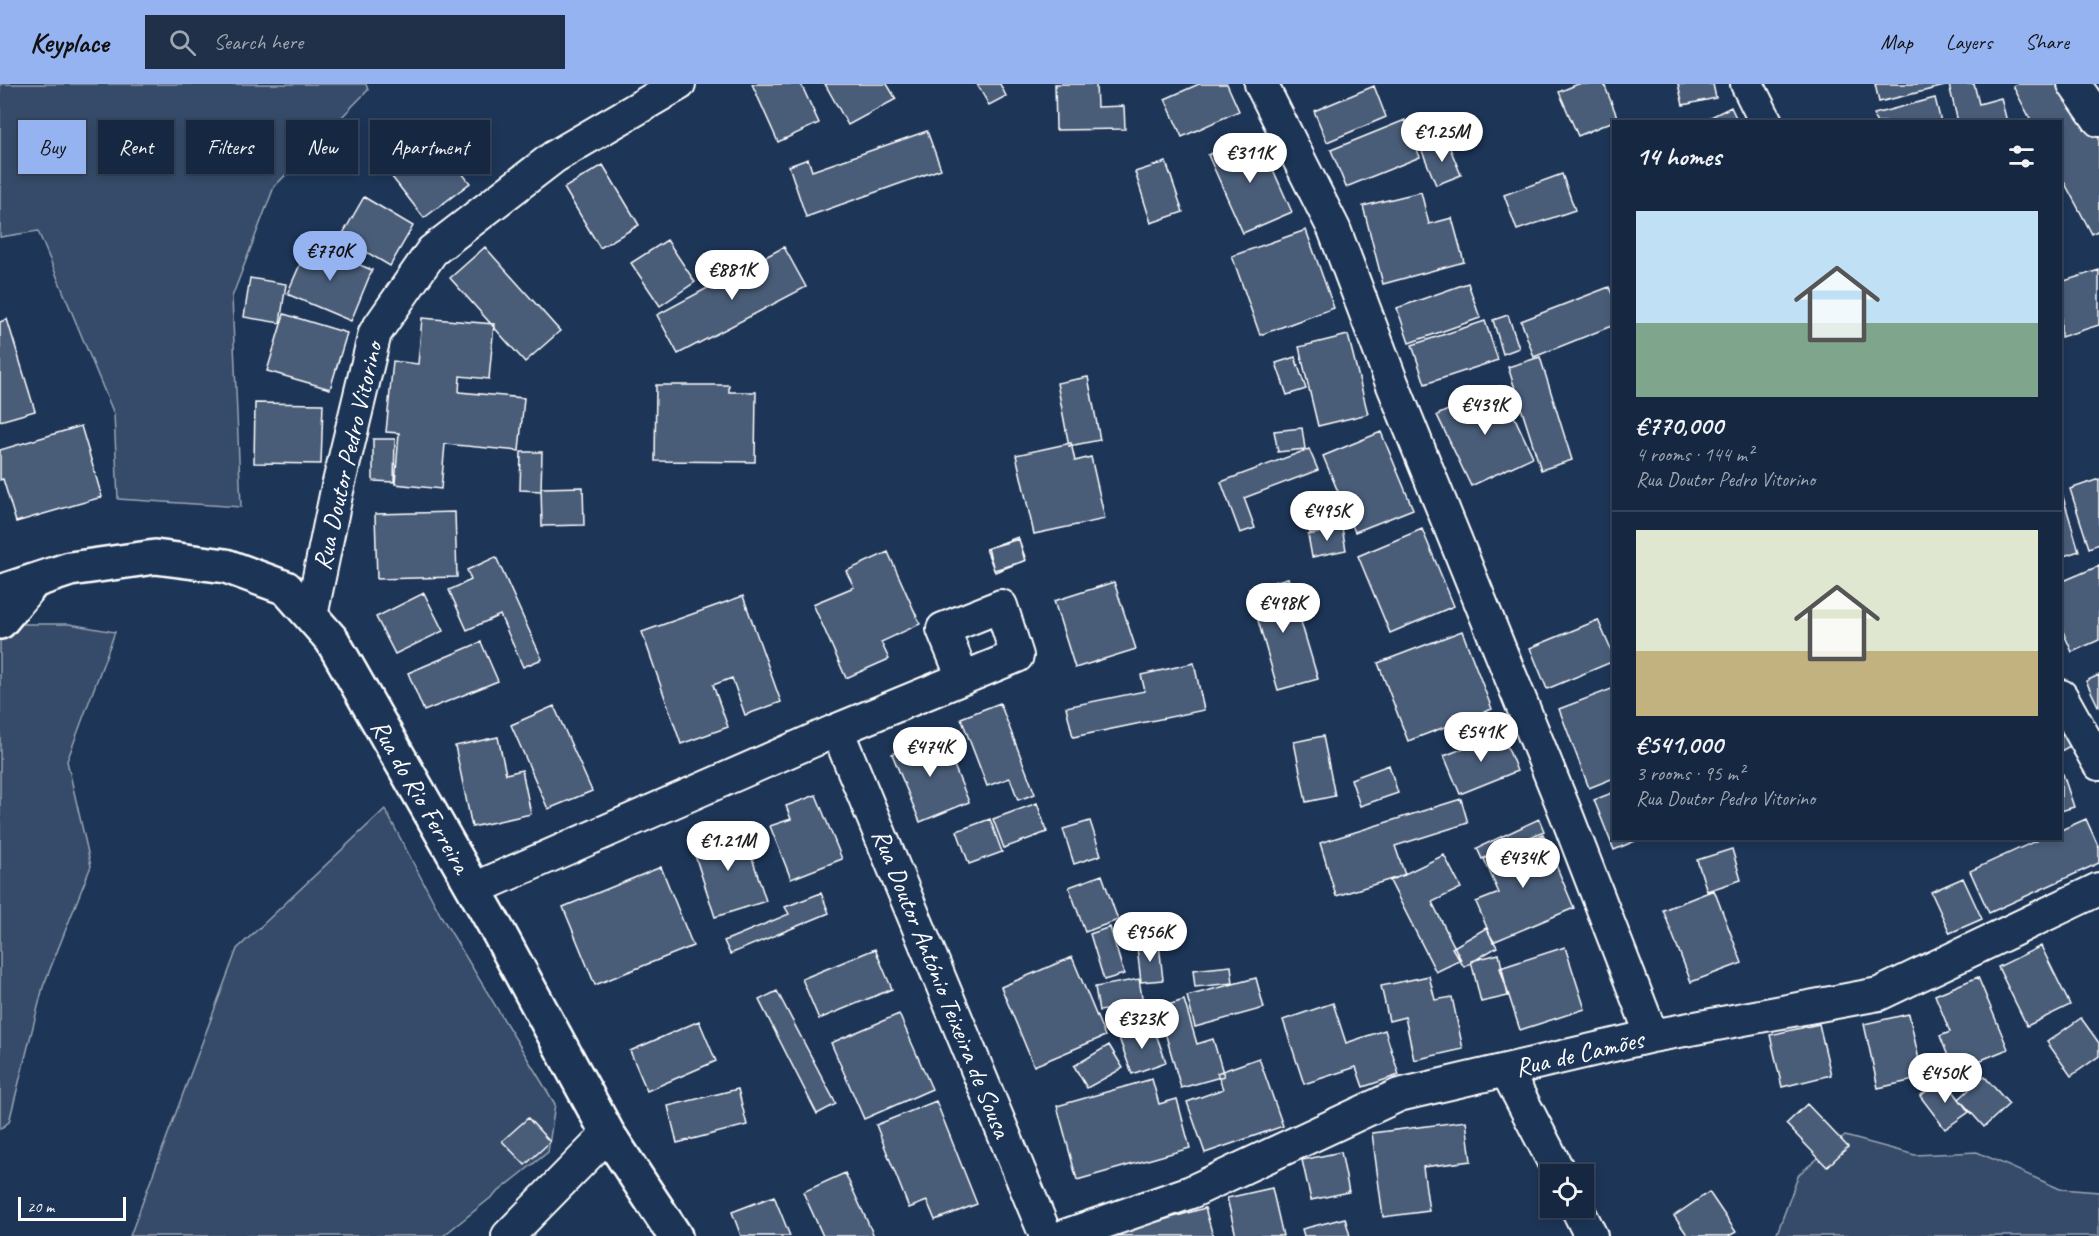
<!DOCTYPE html>
<html lang="en">
<head>
<meta charset="utf-8">
<style>
  :root { --surface:#162841; --page:#1f3048; --text:#f1f3f6; --muted:#9ea6b1; --line:#35445a; --accent:#95b2f1 }
  body { margin:0; font-family:Caveat,sans-serif; background:var(--page); color:var(--text); height:100vh; display:flex; flex-direction:column; font-size:22px; white-space:nowrap }
  * { box-sizing:border-box; margin:0 }
  p { font-size:20px; color:var(--muted) }
  .icon { flex:none; width:33px; height:33px; fill:none; stroke:currentColor; stroke-width:2; stroke-linecap:round; stroke-linejoin:round }
  .map { position:relative; flex:1; overflow:hidden }
  .sheet { position:absolute; left:1612px; top:36px; width:450px; height:720px; display:flex; flex-direction:column; background:var(--surface); border-radius:0px; box-shadow:0 3px 9px #0003,0 0 0 2px var(--line) }
  .sheet>* { flex:none }
  .hud { position:absolute; left:18px; top:36px; width:570px; height:54px; display:flex; gap:12px }
  .fabs { position:absolute; left:1540px; top:1080px; display:grid; gap:12px }
  .fabs a { display:grid; place-items:center; width:54px; height:54px; border-radius:0px; background:var(--surface); box-shadow:0 3px 9px #0003,0 0 0 2px var(--line); font-size:30px }
  .scale { position:absolute; left:18px; bottom:15px; width:108px; box-sizing:border-box; padding-left:6px; border:3px solid #fff; border-top:0; font-size:16px; line-height:21px; white-space:nowrap; color:#fff; -webkit-text-stroke:4px #1d3557; paint-order:stroke }
  .price { position:absolute; translate:-50% -51px; padding:0 14px; border-radius:21px; background:#fff; color:#222; font-size:20px; line-height:39px; filter:drop-shadow(0 2px 3px #0008) }
  .price::after { content:''; position:absolute; left:50%; top:36px; width:18px; height:14px; margin-left:-9px; background:inherit; clip-path:polygon(0 0,100% 0,50% 100%) }
  .price.selected { background:var(--accent); color:#111 }
  ul { padding:0; list-style:none }
  li { display:grid; align-content:center; gap:12px; height:318px; padding:0 24px }
  li+li { border-top:2px solid var(--line) }
  li span { display:grid; place-items:center; height:186px; border-radius:0px; color:#555 }
  li>.icon { margin-inline-start:auto }
  span .icon { width:108px; height:108px; fill:#fffc; stroke-width:1 }
  li b { font-size:26px }
  h2 { display:flex; justify-content:space-between; align-items:center; height:72px; padding:0 24px; font-size:26px }
  .tag { padding:0 21px; border-radius:0px; background:var(--surface); box-shadow:0 3px 9px #0003,0 0 0 2px var(--line); font-size:21px; line-height:54px }
  .tag.selected { background:var(--accent); color:#111 }
  header { display:flex; align-items:center; gap:36px; box-sizing:border-box; height:84px; padding:0 30px; background:var(--accent); color:#111 }
  header strong { font-size:28px }
  nav { display:flex; gap:33px; margin-inline-start:auto; font-size:21px }
  .search { width:420px; height:54px; background:var(--page); display:flex; align-items:center; gap:15px; box-sizing:border-box; padding:0 21px; border-radius:0px; color:var(--muted); font-size:22px }
  .map>svg:first-child { display:block }
</style>
</head>
<body>
<header>
<strong>Keyplace</strong>
<div class="search"><svg class="icon" aria-label="search" viewBox="0 0 24 24"><circle cx="10" cy="10" r="6"/><path d="M15 15l6 6"/></svg>Search here</div>
<nav><a>Map</a><a>Layers</a><a>Share</a></nav>
</header>
<div class="map">
<svg width="2099" height="1152" viewBox="0 0 2099 1152">
  <rect width="100%" height="100%" fill="#1d3557"/>
  <filter id="ink" filterUnits="userSpaceOnUse"><feTurbulence type="fractalNoise" baseFrequency=".0167" numOctaves="2"/><feDisplacementMap in="SourceGraphic" scale="12" xChannelSelector="R" yChannelSelector="G"/><feConvolveMatrix kernelMatrix="1 2 1 2 8 2 1 2 1" color-interpolation-filters="sRGB"/></filter>
  <g filter="url(#ink)">
    <path fill="#364b69" stroke="#9aa5b4" stroke-width="1.5" d="M0,0H366L368,6L274,103L232,213L241,423L118,415L114,330L38,147L0,153Z
      M0,540H69L115,548L67,677L91,782L43,903L9,1038L0,1045Z
      M385,725L441,832L555,1020L548,1068L443,1152H130L237,865Z
      M1845,1052L1915,1071L1977,1068L2060,1105L2099,1108V1152H1776L1799,1090Z"/>
    <path fill="#4a5d79" stroke="#fff" stroke-width="1.5" d="M752,0H801L819,39L778,58Z
      M825,0H887L896,15L848,41Z
      M977,0H1000L1006,12L989,21Z
      M1055,0H1096L1097,23L1124,22L1125,45L1056,46Z
      M1199,0H1227L1239,27L1182,53L1165,15Z
      M1578,0H1604L1618,35L1578,52L1559,8Z
      M1678,0H1713L1716,14L1683,21Z
      M1875,0H1974L1979,20L2001,14L2007,38H1958L1949,1L1879,18Z
      M2017,0H2071L2099,52V146L2092,150L2061,92V38H2032L2013,2Z
      M1374,2L1386,33L1327,58L1314,27Z
      M1935,14L1941,38H1876L1874,30Z
      M1731,23L1738,38H1701Z
      M1405,36L1420,73L1346,103L1331,66Z
      M421,38L470,99L424,134L385,84L414,60L406,50Z
      M927,47L941,85L806,133L789,82L808,75L812,87Z
      M1257,50L1292,128L1243,149L1208,71Z
      M1447,57L1461,91L1436,101L1422,67Z
      M1166,78L1183,128L1151,139L1135,88Z
      M603,81L639,141L600,164L564,104Z
      M1562,90L1575,126L1517,146L1504,111Z
      M1421,108L1429,140L1452,134L1464,178L1383,200L1363,122Z
      M364,113L413,142L390,182L341,153Z
      M1306,146L1334,224L1260,251L1232,172Z
      M667,156L695,198L660,222L631,179Z
      M309,160L372,186L351,237L287,210Z
      M485,163L560,247L525,278L450,194Z
      M784,163L806,203L678,270L657,231Z
      M2099,186V241L2061,253V198Z
      M250,194L286,200L280,239L244,233Z
      M1468,199L1480,234L1409,259L1397,224Z
      M1609,203L1614,215V241L1534,273L1521,237Z
      M284,230L347,249L330,305L267,287Z
      M1508,231L1519,264L1503,270L1493,236Z
      M422,234L494,240L489,295L460,292L459,308L524,314L519,367L445,360L441,405L395,400L399,349L386,348L393,277L418,280Z
      M7,235L35,327L0,337V238Z
      M1485,237L1498,276L1425,300L1412,261Z
      M1348,251L1368,330L1318,342L1299,263Z
      M1295,273L1306,305L1287,311L1276,279Z
      M1540,273L1572,376L1541,386L1508,283Z
      M1088,293L1100,356L1069,362L1057,299Z
      M656,301H729V308H756L755,378L655,377Z
      M1500,302L1533,373L1471,402L1437,331Z
      M255,319L323,320L321,380L254,379Z
      M81,342L102,413L16,438L3,395L0,396V366Z
      M1302,344L1305,365L1278,368L1274,347Z
      M1381,348L1413,425L1355,448L1323,372Z
      M373,355H395L394,398L373,397Z
      M1071,359L1075,377L1091,373L1105,435L1034,450L1016,371Z
      M1309,365L1318,386L1244,414L1255,444L1240,449L1221,398Z
      M521,368H542L541,407L520,406Z
      M2099,395V460L2089,464L2070,405Z
      M583,403L584,441L542,442L541,404Z
      M2061,406L2079,467L2061,473Z
      M1320,408L1333,441L1310,449L1296,417Z
      M455,428L457,493L377,495L375,430Z
      M1342,444L1346,466L1312,473L1308,451Z
      M1422,445L1454,522L1390,549L1358,472Z
      M1018,453L1026,476L995,488L986,465Z
      M1019,455L1025,477L994,486L988,464Z
      M888,468L920,540L881,558L889,575L846,594L813,520L854,503L846,487Z
      M496,473L542,575L523,583L500,531L467,546L449,506L471,496L467,486Z
      M2099,482V556L2072,568L2061,543V498Z
      M1288,494L1318,595L1278,606L1249,505Z
      M1114,498L1136,565L1075,584L1054,517Z
      M424,509L443,547L395,570L376,533Z
      M743,512L781,618L745,631L732,594L713,601L728,643L681,660L642,548Z
      M1598,536L1614,573V577L1547,605L1530,564Z
      M1462,547L1492,625L1408,657L1378,579Z
      M481,558L498,597L424,627L408,589Z
      M1194,579L1204,626L1073,653L1066,623L1145,607L1141,591Z
      M2099,591V624L2086,597Z
      M1614,604V694L1589,704L1559,625Z
      M1000,619L1035,710L1018,716L1010,694L987,702L961,634Z
      M554,622L592,707L548,725L511,641Z
      M2061,644L2070,662L2061,667Z
      M1502,649L1517,687L1460,710L1444,672Z
      M941,650L969,718L920,738L892,670Z
      M1323,652L1335,712L1306,718L1294,658Z
      M498,653L506,690L522,686L531,730L472,743L455,662Z
      M1389,681L1398,709L1360,722L1351,695Z
      M2063,690L2074,723L2061,727V691Z
      M1614,708V754H1642L1614,766L1594,716Z
      M816,711L842,775L791,795L770,742L791,735L786,722Z
      M1461,715L1468,739L1395,762L1405,791L1336,812L1320,759Z
      M1037,719L1047,748L1004,764L993,735Z
      M990,735L1002,768L969,780L957,747Z
      M1539,735L1544,747L1482,775L1477,764Z
      M2086,735L2099,764V779L1989,829L1970,787L2042,754H2061V746Z
      M1090,737L1101,771L1074,780L1063,745Z
      M742,743L766,817L715,833L691,759Z
      M1543,750L1574,824L1493,858L1476,818L1499,809L1484,775Z
      M1732,765L1741,796L1707,807L1697,776Z
      M1444,771L1461,804L1432,818L1461,876L1436,888L1390,797Z
      M661,783L693,862L595,901L563,823Z
      M1102,791L1118,836L1085,848L1069,803Z
      M1963,794L1982,835L1950,849L1931,808Z
      M1714,806L1742,879L1691,898L1663,826Z
      M821,809L829,829L730,870L724,857L789,830L785,823Z
      M1110,843L1124,890L1104,896L1090,850Z
      M1486,844L1497,863L1464,883L1452,864Z
      M1159,860L1163,896L1141,898L1137,863Z
      M2041,862L2070,921L2027,942L1998,883Z
      M1565,863L1585,925L1520,946L1500,884Z
      M875,865L892,905L819,935L802,895Z
      M1499,870L1508,912L1481,918L1471,877Z
      M1072,873L1105,952L1034,982L1001,903Z
      M1231,882L1233,899L1195,903L1193,886Z
      M1429,892L1435,916L1452,913L1463,965L1414,976L1405,933L1389,937L1381,902Z
      M1978,893L2008,965L1954,987L1940,952L1950,948L1935,911Z
      M1256,894L1264,924L1195,943L1187,912Z
      M1139,895L1146,938L1117,943L1114,925L1099,927L1095,903Z
      M777,907L836,1020L817,1030L759,916Z
      M1184,916L1197,960L1213,955L1224,992L1181,1004L1158,924Z
      M1333,919L1346,959L1385,946L1399,991L1363,1003L1356,983L1304,1000L1283,936Z
      M899,930L932,1005L864,1035L831,959Z
      M1909,930L1923,994L1878,1004L1864,940Z
      M2081,934L2099,959V972L2071,992L2047,958Z
      M699,937L716,977L647,1007L630,967Z
      M1819,940L1831,991L1782,1003L1770,951Z
      M1153,942L1166,978L1132,990L1119,954Z
      M1109,961L1123,984L1087,1004L1074,982Z
      M1259,974L1283,1042L1205,1069L1187,1018L1223,1005L1217,989Z
      M1984,992L2009,1020L1984,1043L1959,1015Z
      M1152,995L1159,1020L1177,1015L1190,1064L1077,1096L1057,1022Z
      M1944,995L1969,1028L1945,1045L1920,1012Z
      M738,1005L747,1041L677,1059L668,1022Z
      M936,1017L977,1120L935,1136L927,1117L909,1124L876,1041Z
      M1807,1020L1848,1063L1827,1083L1786,1040Z
      M528,1034L550,1058L525,1081L502,1057Z
      M1466,1037L1471,1077L1423,1083L1429,1127L1383,1133L1372,1049Z
      M1341,1068L1349,1108L1311,1116L1302,1076Z
      M845,1089L874,1152H823L803,1108Z
      M1272,1104L1283,1152H1236L1227,1114Z
      M1709,1108L1736,1148L1729,1152H1688L1674,1132Z
      M774,1112L790,1152H741L732,1128Z
      M1205,1124L1213,1152H1107Z
      M1345,1134L1350,1152H1304L1302,1145Z"/>
    <g fill="none" stroke-linecap="round" stroke-linejoin="round">
      <g stroke="#fff" stroke-width="36">
        <path id="street" d="M1261,0L1334,145L1390,294L1567,732L1652,952
          M1747,0L1766,38
          M2074,0L2099,36
          M311,532L336,411L375,249L432,167L554,73L679,0
          M2061,612L2099,680
          M837,646L1046,1152
          M474,805L837,646L1017,572L1001,522L943,545L963,594
          M1506,986L1560,1090
          M1577,1124L1591,1152
          M508,1152L608,1050
          M1064,1152L1191,1108L1399,1011L1652,952L1879,910L2099,805"/>
      </g>
      <g stroke="#fff" stroke-width="38">
        <path id="secondary" d="M0,508L70,485L155,473L226,482L286,504L332,556L499,849L608,1050L675,1152
          M0,538L34,497"/>
      </g>
      <use href="#street" stroke="#1d3557" stroke-width="32"/>
      <use href="#secondary" stroke="#1d3557" stroke-width="33"/>
    </g>
  </g>
  <g text-anchor="middle" stroke-width="4.5" stroke-linejoin="round" paint-order="stroke">
    <g font-size="26" fill="#fff" stroke="#1d3557">
      <text transform="translate(347 372) rotate(-77)" y="9">Rua Doutor Pedro Vitorino</text>
      <text transform="translate(421 712) rotate(60)" y="9">Rua do Rio Ferreira</text>
      <text transform="translate(942 899) rotate(68)" y="9">Rua Doutor António Teixeira de Sousa</text>
      <text transform="translate(1579 969) rotate(-13)" y="9">Rua de Camões</text>
    </g>
  </g>
</svg>
<div class="fabs">
<a><svg class="icon" aria-label="locate" viewBox="0 0 24 24"><circle cx="12" cy="12" r="6"/><path d="M12 2v4M12 18v4M2 12h4M18 12h4"/></svg></a>
</div>
<div class="scale">20 m</div>
<b class="price" style="left:1442px;top:79px">€1.25M</b>
<b class="price" style="left:1250px;top:100px">€311K</b>
<b class="price selected" style="left:330px;top:198px">€770K</b>
<b class="price" style="left:732px;top:217px">€881K</b>
<b class="price" style="left:1485px;top:352px">€439K</b>
<b class="price" style="left:1327px;top:458px">€495K</b>
<b class="price" style="left:1283px;top:550px">€498K</b>
<b class="price" style="left:1481px;top:679px">€541K</b>
<b class="price" style="left:930px;top:694px">€474K</b>
<b class="price" style="left:728px;top:788px">€1.21M</b>
<b class="price" style="left:1523px;top:805px">€434K</b>
<b class="price" style="left:1150px;top:879px">€956K</b>
<b class="price" style="left:1142px;top:966px">€323K</b>
<b class="price" style="left:1945px;top:1020px">€450K</b>
<div class="hud">
<a class="tag selected">Buy</a>
<a class="tag">Rent</a>
<a class="tag">Filters</a>
<a class="tag">New</a>
<a class="tag">Apartment</a>
</div>
<section class="sheet">
<h2>14 homes<svg class="icon" aria-label="filters" viewBox="0 0 24 24"><path d="M4 7h16M4 17h16"/><circle cx="9" cy="7" r="2"/><circle cx="15" cy="17" r="2"/></svg></h2>
<ul>
<li><span style="background:linear-gradient(#bfe0f5 60%,#7fa58c 0)"><svg class="icon" aria-label="home" viewBox="0 0 24 24"><path d="M3 11l9-7 9 7M6 9v11h12V9"/></svg></span><div><b>€770,000</b><p>4 rooms · 144 m²</p><p>Rua Doutor Pedro Vitorino</p></div></li>
<li><span style="background:linear-gradient(#dfe7d0 65%,#c2b280 0)"><svg class="icon" aria-label="home" viewBox="0 0 24 24"><path d="M3 11l9-7 9 7M6 9v11h12V9"/></svg></span><div><b>€541,000</b><p>3 rooms · 95 m²</p><p>Rua Doutor Pedro Vitorino</p></div></li>
</ul>
</section>
</div>
</body>
</html>
